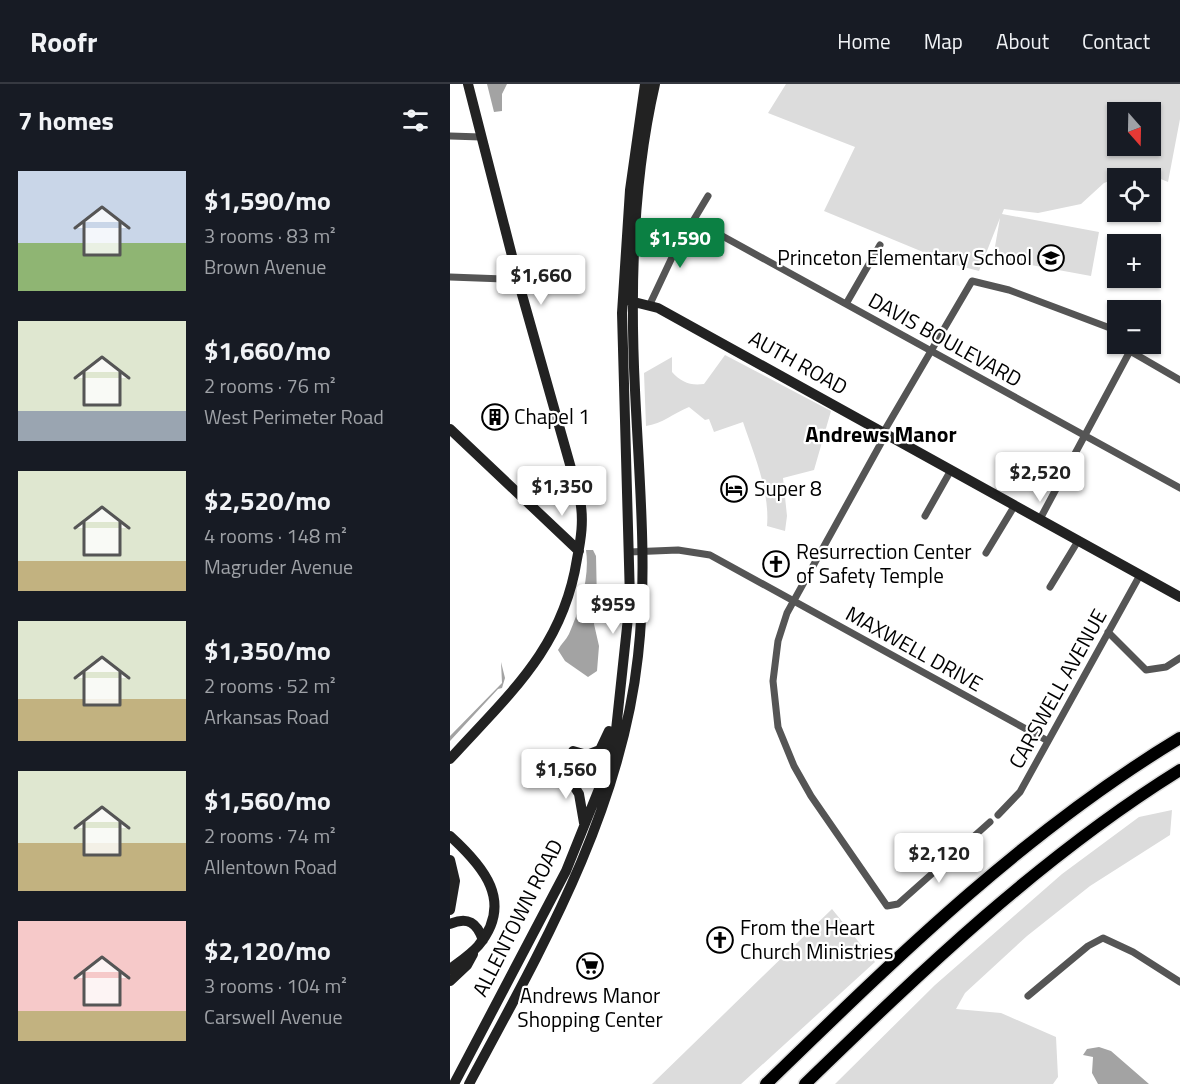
<!DOCTYPE html>
<html lang="en">
<head>
<meta charset="utf-8">
<style>
  :root { --surface:#171b24; --page:#20242c; --text:#f1f3f6; --muted:#9ea1a6; --line:#363941; --accent:#0b8043 }
  body { margin:0; font-family:"Titillium Web",sans-serif; background:var(--page); color:var(--text); height:100vh; display:flex; flex-direction:column; font-size:22px; white-space:nowrap }
  * { box-sizing:border-box; margin:0 }
  p { font-size:20px; color:var(--muted) }
  .icon { flex:none; width:33px; height:33px; fill:none; stroke:currentColor; stroke-width:2; stroke-linecap:round; stroke-linejoin:round }
  .map { position:relative; flex:1; overflow:hidden }
  .panel { display:flex; flex-direction:column; background:var(--surface); width:450px }
  .panel>* { flex:none }
  .needle { width:39px; rotate:160deg }
  .tools { position:absolute; left:657px; top:18px; display:grid; gap:12px }
  .tools a { display:grid; place-items:center; width:54px; height:54px; border-radius:0px; background:var(--surface); box-shadow:0 2px 4px #0004; font-size:30px }
  .price { position:absolute; translate:-50% -51px; padding:0 14px; border-radius:6px; background:#fff; color:#222; font-size:20px; line-height:39px; filter:drop-shadow(0 2px 3px #0008) }
  .price::after { content:''; position:absolute; left:50%; top:36px; width:18px; height:14px; margin-left:-9px; background:inherit; clip-path:polygon(0 0,100% 0,50% 100%) }
  .price.on { background:var(--accent); color:#fff }
  ul { padding:0; list-style:none }
  li { display:flex; align-items:center; gap:18px; height:150px; padding:0 18px }
  li span { display:grid; place-items:center; flex:none; width:168px; height:120px; border-radius:0px; color:#555 }
  li>.icon { margin-inline-start:auto }
  span .icon { width:72px; height:72px; fill:#fffc; stroke-width:1 }
  li b { font-size:26px }
  h2 { display:flex; justify-content:space-between; align-items:center; height:72px; padding:0 18px; font-size:26px }
  header { display:flex; align-items:center; gap:36px; box-sizing:border-box; height:84px; padding:0 30px; background:var(--surface); border-bottom:2px solid var(--line) }
  header strong { font-size:28px }
  nav { display:flex; gap:33px; margin-inline-start:auto; font-size:21px }
  main { display:flex; flex:1; min-height:0 }
  .map>svg:first-child { display:block }
</style>
</head>
<body>
<header>
<strong>Roofr</strong>
<nav><a>Home</a><a>Map</a><a>About</a><a>Contact</a></nav>
</header>
<main>
<section class="panel">
<h2>7 homes<svg class="icon" aria-label="filters" viewBox="0 0 24 24"><path d="M4 7h16M4 17h16"/><circle cx="9" cy="7" r="2"/><circle cx="15" cy="17" r="2"/></svg></h2>
<ul>
<li><span style="background:linear-gradient(#c9d6e8 60%,#8fb573 0)"><svg class="icon" aria-label="home" viewBox="0 0 24 24"><path d="M3 11l9-7 9 7M6 9v11h12V9"/></svg></span><div><b>$1,590/mo</b><p>3 rooms · 83 m²</p><p>Brown Avenue</p></div></li>
<li><span style="background:linear-gradient(#dfe7d0 75%,#9aa5b1 0)"><svg class="icon" aria-label="home" viewBox="0 0 24 24"><path d="M3 11l9-7 9 7M6 9v11h12V9"/></svg></span><div><b>$1,660/mo</b><p>2 rooms · 76 m²</p><p>West Perimeter Road</p></div></li>
<li><span style="background:linear-gradient(#dfe7d0 75%,#c2b280 0)"><svg class="icon" aria-label="home" viewBox="0 0 24 24"><path d="M3 11l9-7 9 7M6 9v11h12V9"/></svg></span><div><b>$2,520/mo</b><p>4 rooms · 148 m²</p><p>Magruder Avenue</p></div></li>
<li><span style="background:linear-gradient(#dfe7d0 65%,#c2b280 0)"><svg class="icon" aria-label="home" viewBox="0 0 24 24"><path d="M3 11l9-7 9 7M6 9v11h12V9"/></svg></span><div><b>$1,350/mo</b><p>2 rooms · 52 m²</p><p>Arkansas Road</p></div></li>
<li><span style="background:linear-gradient(#dfe7d0 60%,#c2b280 0)"><svg class="icon" aria-label="home" viewBox="0 0 24 24"><path d="M3 11l9-7 9 7M6 9v11h12V9"/></svg></span><div><b>$1,560/mo</b><p>2 rooms · 74 m²</p><p>Allentown Road</p></div></li>
<li><span style="background:linear-gradient(#f6c9c9 75%,#c2b280 0)"><svg class="icon" aria-label="home" viewBox="0 0 24 24"><path d="M3 11l9-7 9 7M6 9v11h12V9"/></svg></span><div><b>$2,120/mo</b><p>3 rooms · 104 m²</p><p>Carswell Avenue</p></div></li>
</ul>
</section>
<div class="map">
<svg width="730" height="1000" viewBox="0 0 730 1000">
  <rect width="100%" height="100%" fill="#fff"/>
  <path fill="#dcdcdc" fill-rule="evenodd" d="M336,0H730V35L718,98L689,86L654,99L631,120L588,129L554,125L552,130L649,148L641,192L543,174L550,134L529,187L502,180L374,127L405,63L318,29ZM668,28H700V62H668Z
    M275,271L381,327L364,386L333,394L337,432L335,447L317,442C320,407 304,371 293,338L264,348L259,335L255,336L239,323C224,329 212,340 196,342L194,289L222,273V288C231,298 240,302 254,300Z
    M722,726L720,751L640,802L577,852L515,909L506,925L551,929L606,953L608,993L603,1000H385L485,901L612,790L689,733Z
    M382,825L425,878L291,1000H202Z"/>
  <path fill="#a3a3a3" d="M37,0H57L52,10V27L44,28Z
    M136,466H143L146,472L147,518L144,540L149,562L147,587L138,593L115,577L108,566C111,560 116,556 119,550C130,525 140,493 136,466Z
    M51,578L55,594L52,604L48,605L0,657V652L52,599Z
    M649,963L661,967L699,1000H648L642,989L643,973L633,971L637,965Z"/>
  <g fill="none" stroke-linecap="round" stroke-linejoin="round">
    <g stroke="#dbdbdb" stroke-width="15">
      <path id="highway" d="M316,1000C446,874 574,748 730,654
        M355,1000C473,886 590,773 730,686"/>
    </g>
    <path stroke="#555" stroke-width="7" d="M0,52L31,53
      M242,140L256,143L730,404
      M0,193L54,195L67,191
      M200,220L225,167L258,112
      M396,220L430,161
      M673,226L687,221L698,226
      M680,267L730,296
      M433,349L522,197L559,206L668,247
      M436,350L337,529L328,557L323,597L328,643L344,682L361,712L437,822L448,820L540,738
      M475,432L501,386
      M590,435L680,267L681,260
      M179,468L228,466L260,471L598,657
      M536,469L565,421
      M600,503L628,457
      M658,548L696,586L716,583L730,574
      M548,731L570,708L690,491
      M578,912L638,862L653,854L683,868L730,898"/>
    <path stroke="#222" stroke-width="10" d="M176,216L208,224L730,513
      M0,345L129,467
      M123,667L137,671L150,666L159,647
      M0,675C58,611 113,565 127,475C131,455 134,436 130,416L71,207L18,0
      M113,684L129,710L134,739
      M0,752C33,782 65,818 28,862C20,871 9,878 0,885
      M0,776L5,797L0,826
      M0,840C18,832 27,839 33,856
      M0,897L17,881L23,870
      M4,1000L116,787L155,690L166,646L180,515L172,229L180,106L195,0
      M19,1000C92,864 171,728 188,572C198,484 189,394 185,306C180,206 182,99 205,0"/>
    <use href="#highway" stroke="#000" stroke-width="12"/>
  </g>
  <defs>
    <g id="school-ring" transform="scale(1.35)"><circle r="9.5" fill="#fff" stroke="#000" stroke-width="1.5"/><path d="M0-5L7-2L0 1L-7-2ZM-4 1L0 2.5L4 1V4Q0 6-4 4Z" fill="#000"/></g>
    <g id="building-ring" transform="scale(1.35)"><circle r="9.5" fill="#fff" stroke="#000" stroke-width="1.5"/><path d="M-4-6H4V6H1V3H-1V6H-4ZM-2.5-4.3h1.7v1.8h-1.7ZM.8-4.3h1.7v1.8H.8ZM-2.5-1h1.7V.8h-1.7ZM.8-1h1.7V.8H.8Z" fill="#000"/></g>
    <g id="hotel-ring" transform="scale(1.35)"><circle r="9.5" fill="#fff" stroke="#000" stroke-width="1.5"/><path d="M-6-4.5h1.5V1H6V5H4.5V3h-9V5H-6ZM-4 0a1.8 1.8 0 1 1 3.6 0ZM.5 0V-2.5h3Q6-2.5 6 0Z" fill="#000"/></g>
    <g id="church-ring" transform="scale(1.35)"><circle r="9.5" fill="#fff" stroke="#000" stroke-width="1.5"/><path d="M-1.2-6h2.4v3.5h3.3v2.4h-3.3V6h-2.4V-.1h-3.3v-2.4h3.3Z" fill="#000"/></g>
    <g id="supermarket-ring" transform="scale(1.35)"><circle r="9.5" fill="#fff" stroke="#000" stroke-width="1.5"/><path d="M-6-5.5h2.5l.6 2H6L4.5 2H-2.5L-4.4-4H-6ZM-1.5 3.2a1.3 1.3 0 1 0 .1 0ZM3 3.2a1.3 1.3 0 1 0 .1 0Z" fill="#000"/></g>
  </defs>
  <g fill-rule="evenodd">
    <use href="#school-ring" x="601" y="174"/>
    <use href="#building-ring" x="45" y="333"/>
    <use href="#hotel-ring" x="284" y="405"/>
    <use href="#church-ring" x="326" y="480"/>
    <use href="#church-ring" x="270" y="856"/>
    <use href="#supermarket-ring" x="140" y="882"/>
  </g>
  <g text-anchor="middle" stroke-width="4.5" stroke-linejoin="round" paint-order="stroke">
    <g font-size="21" fill="#000" stroke="#fff" text-anchor="start">
      <text x="582" y="181" text-anchor="end">Princeton Elementary School</text>
      <text x="64" y="340">Chapel 1</text>
      <text x="304" y="412">Super 8</text>
      <text x="346" y="475">Resurrection Center<tspan x="346" dy="24">of Safety Temple</tspan></text>
      <text x="290" y="851">From the Heart<tspan x="290" dy="24">Church Ministries</tspan></text>
      <text x="140" y="919" text-anchor="middle">Andrews Manor<tspan x="140" dy="24">Shopping Center</tspan></text>
    </g>
    <g font-size="21" fill="#000" stroke="#fff">
      <text transform="translate(495 256) rotate(29)" y="7">DAVIS BOULEVARD</text>
      <text transform="translate(348 279) rotate(29)" y="7">AUTH ROAD</text>
      <text transform="translate(464 565) rotate(29)" y="7">MAXWELL DRIVE</text>
      <text transform="translate(608 605) rotate(-61)" y="7">CARSWELL AVENUE</text>
      <text transform="translate(68 834) rotate(-63)" y="7">ALLENTOWN ROAD</text>
    </g>
    <g font-size="22" font-weight="bold" fill="#000" stroke="#fff">
      <text x="431" y="358">Andrews Manor</text>
    </g>
  </g>
</svg>
<div class="tools">
<a><svg class="needle" viewBox="-14 -14 28 28"><path d="M0-13l5 13h-10z" fill="#e53935"/><path d="M0 13l5-13h-10z" fill="#9ea1a6"/></svg></a>
<a><svg class="icon" aria-label="locate" viewBox="0 0 24 24"><circle cx="12" cy="12" r="6"/><path d="M12 2v4M12 18v4M2 12h4M18 12h4"/></svg></a>
<a>+</a>
<a>−</a>
</div>
<b class="price on" style="left:230px;top:185px">$1,590</b>
<b class="price" style="left:91px;top:222px">$1,660</b>
<b class="price" style="left:590px;top:419px">$2,520</b>
<b class="price" style="left:112px;top:433px">$1,350</b>
<b class="price" style="left:163px;top:551px">$959</b>
<b class="price" style="left:116px;top:716px">$1,560</b>
<b class="price" style="left:489px;top:800px">$2,120</b>
</div>
</main>
</body>
</html>
